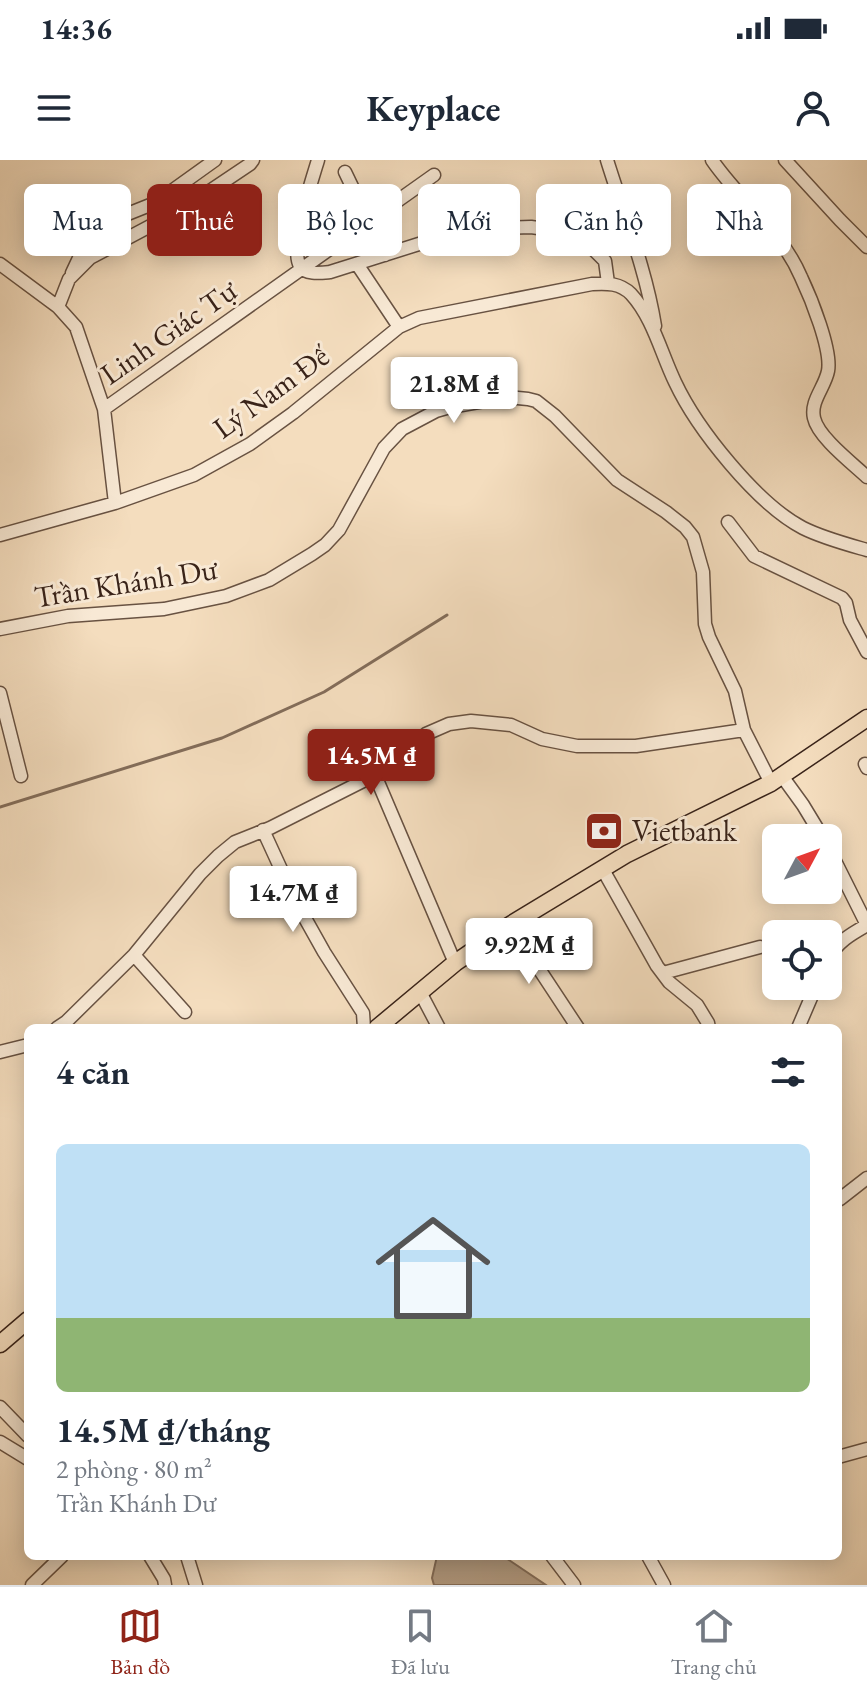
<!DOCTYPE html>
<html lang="vi">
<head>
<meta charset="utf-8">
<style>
  :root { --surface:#fff; --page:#f2f2f3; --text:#1f2937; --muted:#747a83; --line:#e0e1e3; --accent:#8f2418 }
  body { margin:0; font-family:"EB Garamond",serif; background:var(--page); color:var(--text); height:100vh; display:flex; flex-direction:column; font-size:30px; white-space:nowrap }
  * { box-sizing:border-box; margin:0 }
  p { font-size:26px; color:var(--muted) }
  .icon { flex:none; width:44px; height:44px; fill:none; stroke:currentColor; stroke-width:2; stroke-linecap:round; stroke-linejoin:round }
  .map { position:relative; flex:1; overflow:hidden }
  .panel { position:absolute; left:24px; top:864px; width:818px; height:536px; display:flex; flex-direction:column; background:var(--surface); border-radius:12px; box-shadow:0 4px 20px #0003 }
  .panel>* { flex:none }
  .guide { position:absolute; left:24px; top:24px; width:820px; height:72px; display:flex; gap:16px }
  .needle { width:52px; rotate:49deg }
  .tools { position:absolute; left:762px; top:664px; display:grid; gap:16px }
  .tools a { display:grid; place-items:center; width:80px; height:80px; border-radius:12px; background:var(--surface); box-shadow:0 4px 20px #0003; font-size:40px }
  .price { position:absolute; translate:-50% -68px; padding:0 18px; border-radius:8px; background:#fff; color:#222; font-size:26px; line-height:52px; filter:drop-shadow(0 2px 4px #0008) }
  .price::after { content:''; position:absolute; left:50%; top:48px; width:24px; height:18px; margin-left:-12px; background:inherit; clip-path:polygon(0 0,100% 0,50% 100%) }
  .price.active { background:var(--accent); color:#fff }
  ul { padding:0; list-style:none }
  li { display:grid; align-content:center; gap:16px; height:424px; padding:0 32px }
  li+li { border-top:2px solid var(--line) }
  li span { display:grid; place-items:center; height:248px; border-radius:12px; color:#555 }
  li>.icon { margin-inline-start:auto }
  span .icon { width:144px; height:144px; fill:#fffc; stroke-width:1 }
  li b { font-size:34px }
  h2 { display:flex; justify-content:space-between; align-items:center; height:96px; padding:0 32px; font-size:34px }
  .chip { padding:0 28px; border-radius:12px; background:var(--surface); box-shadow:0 4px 20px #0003; font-size:28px; line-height:72px }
  .chip.active { background:var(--accent); color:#fff }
  .status { display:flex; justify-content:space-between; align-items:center; height:56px; padding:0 40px; background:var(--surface); direction:ltr }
  .status svg { height:22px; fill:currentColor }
  header { display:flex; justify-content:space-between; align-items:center; height:104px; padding:0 32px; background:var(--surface); font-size:36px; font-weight:700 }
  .tab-bar { display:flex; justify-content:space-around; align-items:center; height:112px; border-top:2px solid var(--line); background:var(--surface); font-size:22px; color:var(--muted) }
  .tab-bar a { display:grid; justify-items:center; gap:4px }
  .tab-bar .active { color:var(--accent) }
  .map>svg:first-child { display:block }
</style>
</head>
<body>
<div class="status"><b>14:36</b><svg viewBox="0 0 49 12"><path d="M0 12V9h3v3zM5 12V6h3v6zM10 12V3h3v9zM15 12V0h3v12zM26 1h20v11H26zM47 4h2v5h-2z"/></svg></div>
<header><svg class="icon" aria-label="menu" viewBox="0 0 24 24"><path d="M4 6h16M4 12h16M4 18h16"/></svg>Keyplace<svg class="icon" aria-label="person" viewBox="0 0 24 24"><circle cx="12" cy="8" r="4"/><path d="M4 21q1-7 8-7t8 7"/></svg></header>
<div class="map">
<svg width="867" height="1425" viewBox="0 0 867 1425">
  <rect width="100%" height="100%" fill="#f4ddbe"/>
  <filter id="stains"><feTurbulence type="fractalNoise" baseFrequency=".0025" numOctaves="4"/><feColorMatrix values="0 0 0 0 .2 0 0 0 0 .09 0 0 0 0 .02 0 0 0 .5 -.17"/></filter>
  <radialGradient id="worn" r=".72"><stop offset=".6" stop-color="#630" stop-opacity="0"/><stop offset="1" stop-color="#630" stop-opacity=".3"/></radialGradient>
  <path fill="#b49e86" stroke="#836d5a" stroke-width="2" d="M437,1396H503L546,1425H434L432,1418Z"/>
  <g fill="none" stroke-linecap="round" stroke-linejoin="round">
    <path stroke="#836d5a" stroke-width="3" d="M0,647L222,578L324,532L447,455"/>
    <g stroke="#685242" stroke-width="15">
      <path id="minor" d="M318,0C312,20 289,88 300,106C306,115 320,113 330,112L438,78L475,69L531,67L566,72L587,83L605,101L608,123
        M607,0C624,55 646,109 655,166
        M712,0C740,41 781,70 801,117C811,138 832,190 828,211C825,227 810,241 814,258C818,277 852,303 867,317
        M785,0L840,60L867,87
        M345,12L385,95
        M0,104L58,147L76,167L104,249L115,343
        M357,104L399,167
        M72,113L88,79L125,55L155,43L215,0
        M58,147L69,119L90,98L186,47L250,4L253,0
        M104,249L434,15
        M728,362L754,396L842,438L846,443L850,460L867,492
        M0,375L115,343L194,315L250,284L293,253L399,167L419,158L592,124C607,123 620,123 631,134C653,158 661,193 675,222C697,269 757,344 803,368C823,378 846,384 867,390
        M0,469L68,456L164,449L226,436L269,420L312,394L325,385L339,370L384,288L402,269L436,251L450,247L507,237L528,239L536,241L555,256L617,320L666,352L685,367L693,377L703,412L705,464L709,477L735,531L744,570L771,623
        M0,533L21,616
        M865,604L867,608
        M375,615L455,803
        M782,616L803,645L823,678
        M263,670L296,742L324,792L363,853L364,868
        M828,687L867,765
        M602,708L657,806L669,822L697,845L708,863L709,868
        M510,765L578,868
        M134,795L185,852
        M828,799C837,782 851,774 867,765
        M663,813L760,787
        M420,832L439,868
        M57,868L66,862L134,795L200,714L218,696L235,682L270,668L375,615L426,574L449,564L471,561L511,565L542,579L577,586H636L744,570
        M798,868L816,826
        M0,892L28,885
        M840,1039L867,1018
        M0,1247L28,1276
        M0,1282L28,1299
        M838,1297L867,1289
        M150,1396L164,1419L165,1425
        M187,1396L196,1425
        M552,1396L574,1425
        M648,1396L664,1425
        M32,1425L62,1396"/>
    </g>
    <g stroke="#392319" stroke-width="19">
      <path id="major" d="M377,868L455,803L510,765L627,694L771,623L867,558
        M0,1184L28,1160"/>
    </g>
    <use href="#minor" stroke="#f8e9d5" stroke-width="12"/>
    <use href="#major" stroke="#f4ddbe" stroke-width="16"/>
  </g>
  <defs>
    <g id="bank-square" transform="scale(2)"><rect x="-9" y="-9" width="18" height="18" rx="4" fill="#8f2418" stroke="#f8e9d5"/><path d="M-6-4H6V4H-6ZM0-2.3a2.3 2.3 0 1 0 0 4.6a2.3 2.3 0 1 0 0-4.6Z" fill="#fff"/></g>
  </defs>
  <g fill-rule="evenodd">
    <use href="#bank-square" x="604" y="671"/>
  </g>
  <g text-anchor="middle" stroke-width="6" stroke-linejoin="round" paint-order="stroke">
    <g font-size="30" fill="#392319" stroke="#f8e9d5">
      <text transform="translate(169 172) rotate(-35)" y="10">Linh Giác Tự</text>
      <text transform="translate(271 232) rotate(-36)" y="10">Lý Nam Đế</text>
      <text transform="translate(126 423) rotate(-9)" y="10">Trần Khánh Dư</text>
    </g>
    <g font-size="30" fill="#392319" stroke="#f8e9d5" text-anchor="start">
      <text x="632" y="681">Vietbank</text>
    </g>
  </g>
  <rect width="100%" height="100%" filter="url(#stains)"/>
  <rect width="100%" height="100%" fill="url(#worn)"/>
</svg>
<div class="tools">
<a><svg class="needle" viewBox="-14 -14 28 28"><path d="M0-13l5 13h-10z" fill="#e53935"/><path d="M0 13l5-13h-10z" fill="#747a83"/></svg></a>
<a><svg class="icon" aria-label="locate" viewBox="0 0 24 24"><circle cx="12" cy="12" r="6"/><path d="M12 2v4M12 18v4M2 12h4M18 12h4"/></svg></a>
</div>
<b class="price" style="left:454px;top:265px">21.8M ₫</b>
<b class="price active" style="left:371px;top:637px">14.5M ₫</b>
<b class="price" style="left:293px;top:774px">14.7M ₫</b>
<b class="price" style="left:529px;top:826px">9.92M ₫</b>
<div class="guide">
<a class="chip">Mua</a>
<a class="chip active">Thuê</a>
<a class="chip">Bộ lọc</a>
<a class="chip">Mới</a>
<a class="chip">Căn hộ</a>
<a class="chip">Nhà</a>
</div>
<section class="panel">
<h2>4 căn<svg class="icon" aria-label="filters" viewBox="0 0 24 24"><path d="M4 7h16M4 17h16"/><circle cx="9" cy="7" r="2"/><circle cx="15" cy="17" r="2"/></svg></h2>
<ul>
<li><span style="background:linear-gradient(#bfe0f5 70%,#8fb573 0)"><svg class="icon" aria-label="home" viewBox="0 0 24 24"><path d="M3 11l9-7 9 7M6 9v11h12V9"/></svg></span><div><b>14.5M ₫/tháng</b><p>2 phòng · 80 m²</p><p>Trần Khánh Dư</p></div></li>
</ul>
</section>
</div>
<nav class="tab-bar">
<a class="active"><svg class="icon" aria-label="map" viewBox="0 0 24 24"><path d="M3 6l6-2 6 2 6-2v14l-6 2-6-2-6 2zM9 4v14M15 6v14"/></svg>Bản đồ</a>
<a><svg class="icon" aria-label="saved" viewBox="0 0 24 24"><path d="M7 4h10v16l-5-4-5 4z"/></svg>Đã lưu</a>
<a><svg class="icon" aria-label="home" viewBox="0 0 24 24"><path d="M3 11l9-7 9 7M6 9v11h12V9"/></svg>Trang chủ</a>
</nav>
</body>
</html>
